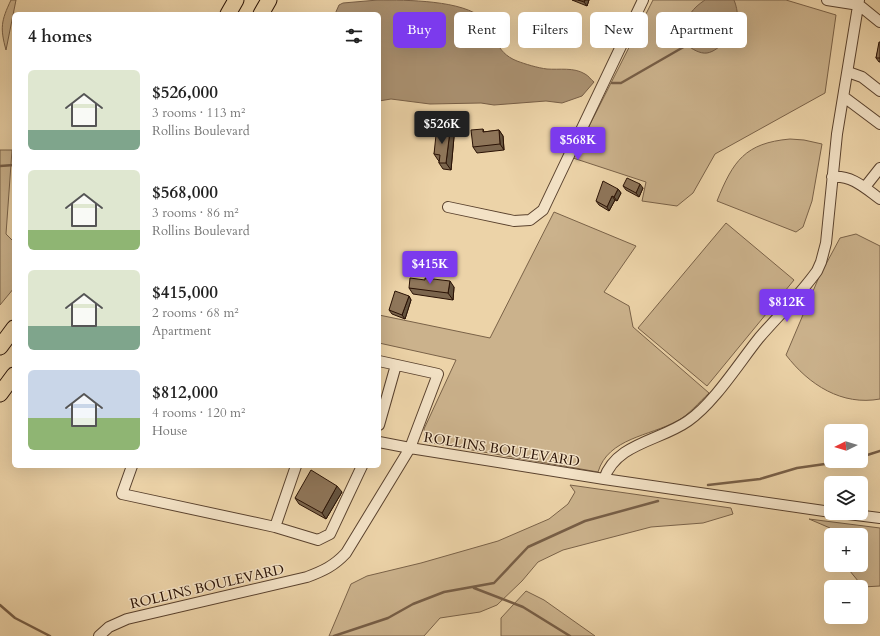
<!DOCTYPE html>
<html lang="en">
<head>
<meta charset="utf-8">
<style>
  :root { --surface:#fff; --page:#f6f6f6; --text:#222; --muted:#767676; --accent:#7c3aed }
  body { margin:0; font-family:Cardo,serif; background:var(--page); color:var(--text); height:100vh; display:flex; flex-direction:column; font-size:15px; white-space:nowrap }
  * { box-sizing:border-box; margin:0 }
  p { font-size:13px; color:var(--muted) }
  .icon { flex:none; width:22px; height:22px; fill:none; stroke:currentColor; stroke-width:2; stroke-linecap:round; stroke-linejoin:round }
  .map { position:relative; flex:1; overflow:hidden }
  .side { position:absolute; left:12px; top:12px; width:369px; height:456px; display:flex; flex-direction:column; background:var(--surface); border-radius:6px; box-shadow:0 4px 16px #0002 }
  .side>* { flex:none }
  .hud { position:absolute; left:393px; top:12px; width:380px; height:36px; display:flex; gap:8px }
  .needle { width:26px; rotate:265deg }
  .fabs { position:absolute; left:824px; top:424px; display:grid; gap:8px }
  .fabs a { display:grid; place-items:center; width:44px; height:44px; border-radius:6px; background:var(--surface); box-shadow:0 4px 16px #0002; font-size:20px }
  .price { position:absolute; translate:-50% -34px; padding:0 9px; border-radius:4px; background:var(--accent); color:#fff; font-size:13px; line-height:26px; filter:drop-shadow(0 1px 2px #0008) }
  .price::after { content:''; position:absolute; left:50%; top:24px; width:12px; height:9px; margin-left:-6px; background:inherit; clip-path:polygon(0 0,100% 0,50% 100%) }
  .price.on { background:#222; color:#fff }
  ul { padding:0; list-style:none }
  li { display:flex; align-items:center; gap:12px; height:100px; padding:0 16px }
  li span { display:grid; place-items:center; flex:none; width:112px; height:80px; border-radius:6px; color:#555 }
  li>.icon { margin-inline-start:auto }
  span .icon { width:48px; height:48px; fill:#fffc; stroke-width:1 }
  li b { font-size:17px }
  h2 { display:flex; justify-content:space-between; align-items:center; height:48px; padding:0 16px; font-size:17px }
  .tag { padding:0 14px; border-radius:6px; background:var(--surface); box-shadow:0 4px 16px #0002; font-size:14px; line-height:36px }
  .tag.on { background:var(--accent); color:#fff }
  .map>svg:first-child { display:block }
</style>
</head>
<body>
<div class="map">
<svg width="880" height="636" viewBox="0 0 880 636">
  <rect width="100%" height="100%" fill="#ecd3a8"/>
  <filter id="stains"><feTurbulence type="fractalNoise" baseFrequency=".005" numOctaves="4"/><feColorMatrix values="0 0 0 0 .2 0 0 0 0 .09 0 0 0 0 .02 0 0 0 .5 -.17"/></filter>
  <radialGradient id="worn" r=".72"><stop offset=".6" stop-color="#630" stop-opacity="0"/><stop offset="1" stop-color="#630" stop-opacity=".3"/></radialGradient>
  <path fill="#cbb28c" stroke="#7a6248" d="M11,0H16L6,50C0,28 1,21 11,0Z
    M653,0H786L836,15L825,93L715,154L693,193L677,206L642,201L646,182L573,158Z
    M790,139L804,140L822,144L812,201L803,227L796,232L717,201C733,161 745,143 790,139Z
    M0,150H12L6,234L14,242V288L0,305Z
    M554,212L636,246L604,292L629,306L633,327L709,393C699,402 689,415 677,421C650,436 608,438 598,472L426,442L424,429L456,360L379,343V315L490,338Z
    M726,223L794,280L707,386L638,328Z
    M856,234L880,246V399C842,406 809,385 786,355L819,277L840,238Z
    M570,485L731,508L733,514L703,523L651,527L563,550L538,562L522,581L497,605L480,612L440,618L424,636H329L351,584L367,576L421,563L498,541L549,519L568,504L575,492Z
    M809,519L880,528V586L863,587L845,565H861V535H832L830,528Z
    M526,591L544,600L595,636H501V618Z"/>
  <path fill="#aa9171" stroke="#775e46" d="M378,0C406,0 464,0 483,19C496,33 494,52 517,61C525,64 538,68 547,69C559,70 574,67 585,74C589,76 591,80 594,82L582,96L562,103L546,101L494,105L481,103L430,104L391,99L379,101V14H335L339,5L343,3Z
    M705,0H734C736,5 738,12 737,18C735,31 720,51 707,53C700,54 692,49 687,45C687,40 686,37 685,32C684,18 694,7 705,0Z"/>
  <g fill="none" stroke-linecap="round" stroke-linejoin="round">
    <path stroke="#775e46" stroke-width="2.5" d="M612,83H621L687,45
      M0,166L14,165
      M861,457L880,451
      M708,485L760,479L797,468L846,461
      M474,588L523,607L570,636
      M0,605L15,618L50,636
      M334,636L388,618L413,604L444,592L494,583L528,547L585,521L658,501"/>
    <g stroke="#5a422e" stroke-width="12">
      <path id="minor" d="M827,0L859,5L880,22
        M848,72L862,77L880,91
        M844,97L880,124
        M832,177C852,175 865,188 880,199
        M865,187L880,168
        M448,207L514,221L530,220L543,210L643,0
        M379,361L438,374L410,448L379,442
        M379,425L396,365
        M132,466L122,494L275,527L296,466
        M604,479C616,443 660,441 688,421C714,403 739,363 759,338C778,316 800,295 817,271L821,262L826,243L837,134L859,0
        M840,513L880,518
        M275,527L318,540L330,534L362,466
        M99,636L109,627L127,619L307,577C323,571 334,566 346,553L410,448L604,479L831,512"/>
    </g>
    <g stroke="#2a1205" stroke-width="17">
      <path id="highway" d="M228,14L236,0
        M261,14L269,0
        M0,347L14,328
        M0,394L14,375"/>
    </g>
    <use href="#minor" stroke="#f3e2c6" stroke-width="10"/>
    <use href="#highway" stroke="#ecd3a8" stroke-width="15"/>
  </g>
  <path fill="#7b654d" stroke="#2a1205" d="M572,0H589L587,6Z
    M880,42V62H879L876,58Z
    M483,129L484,132L499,130L503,136L504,150L477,153L473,147Z
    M450,131L454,137L451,170L443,169L439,163V161L438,160L434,154L439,135Z
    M623,186L643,188L639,197L626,190Z
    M618,189L621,193L617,201L615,200L609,211L599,205L596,201Z
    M454,287L453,300L413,294L409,288Z
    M409,296L411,300L405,319L392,314L389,310Z
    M342,492L326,519L299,504L295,498Z"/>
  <path fill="#64533f" stroke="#2a1205" d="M585,0H589L587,6L584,2Z
    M499,130L503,136L504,150L500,144Z
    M450,131L454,137L451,170L446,163Z
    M640,184L643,188L639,197L636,193Z
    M618,189L621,193L617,201L614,197Z
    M612,196L615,200L609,211L607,207Z
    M450,281L454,287L453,300L448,293Z
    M409,296L411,300L405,319L402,315Z
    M337,486L342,492L326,519L322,513Z"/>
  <path fill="#8f765a" stroke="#2a1205" d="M578,0H585L584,2Z
    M879,42H880V58H876Z
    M483,129V132L499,130L500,144L473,147L471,130Z
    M440,130L450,131L446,163H439L440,155L434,154L436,135H439Z
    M627,178L640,184L636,193L623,186Z
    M603,181L618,189L614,197L612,196L607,207L596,201Z
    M410,278L425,280V278L450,281L448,293L409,288Z
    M395,291L409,296L402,315L389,310Z
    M311,470L337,486L322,513L295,498Z"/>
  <g text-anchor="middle" stroke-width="3" stroke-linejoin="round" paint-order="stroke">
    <g font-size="14" fill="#2a1205" stroke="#f3e2c6">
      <text transform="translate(502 449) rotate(9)" y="5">ROLLINS BOULEVARD</text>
      <text transform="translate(207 586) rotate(-13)" y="5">ROLLINS BOULEVARD</text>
    </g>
  </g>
  <rect width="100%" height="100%" filter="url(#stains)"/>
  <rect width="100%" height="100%" fill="url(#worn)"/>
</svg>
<div class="fabs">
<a><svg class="needle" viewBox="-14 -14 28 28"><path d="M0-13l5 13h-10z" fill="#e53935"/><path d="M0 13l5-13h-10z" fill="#767676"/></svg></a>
<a><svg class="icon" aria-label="layers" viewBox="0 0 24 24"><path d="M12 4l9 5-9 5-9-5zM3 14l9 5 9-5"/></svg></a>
<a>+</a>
<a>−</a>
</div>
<b class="price on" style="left:442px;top:145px">$526K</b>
<b class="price" style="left:578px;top:161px">$568K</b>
<b class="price" style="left:430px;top:285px">$415K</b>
<b class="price" style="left:787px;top:323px">$812K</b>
<div class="hud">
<a class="tag on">Buy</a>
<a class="tag">Rent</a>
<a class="tag">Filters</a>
<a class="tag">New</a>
<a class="tag">Apartment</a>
</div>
<section class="side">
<h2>4 homes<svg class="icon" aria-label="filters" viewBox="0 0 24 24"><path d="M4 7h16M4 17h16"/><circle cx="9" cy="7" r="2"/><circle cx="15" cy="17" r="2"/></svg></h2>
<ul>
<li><span style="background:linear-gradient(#dfe7d0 75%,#7fa58c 0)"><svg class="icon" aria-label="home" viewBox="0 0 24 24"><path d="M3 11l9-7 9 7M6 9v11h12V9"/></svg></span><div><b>$526,000</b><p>3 rooms · 113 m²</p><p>Rollins Boulevard</p></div></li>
<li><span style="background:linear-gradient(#dfe7d0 75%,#8fb573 0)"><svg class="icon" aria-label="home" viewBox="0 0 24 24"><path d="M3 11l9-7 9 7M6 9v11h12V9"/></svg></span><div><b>$568,000</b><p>3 rooms · 86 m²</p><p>Rollins Boulevard</p></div></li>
<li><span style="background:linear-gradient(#dfe7d0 70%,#7fa58c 0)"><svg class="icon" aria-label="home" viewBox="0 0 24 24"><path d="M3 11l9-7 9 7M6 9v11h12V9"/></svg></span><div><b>$415,000</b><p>2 rooms · 68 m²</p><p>Apartment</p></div></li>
<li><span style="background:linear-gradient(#c9d6e8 60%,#8fb573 0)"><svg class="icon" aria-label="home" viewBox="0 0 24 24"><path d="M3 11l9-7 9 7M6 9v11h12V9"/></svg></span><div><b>$812,000</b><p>4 rooms · 120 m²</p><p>House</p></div></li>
</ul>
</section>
</div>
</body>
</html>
